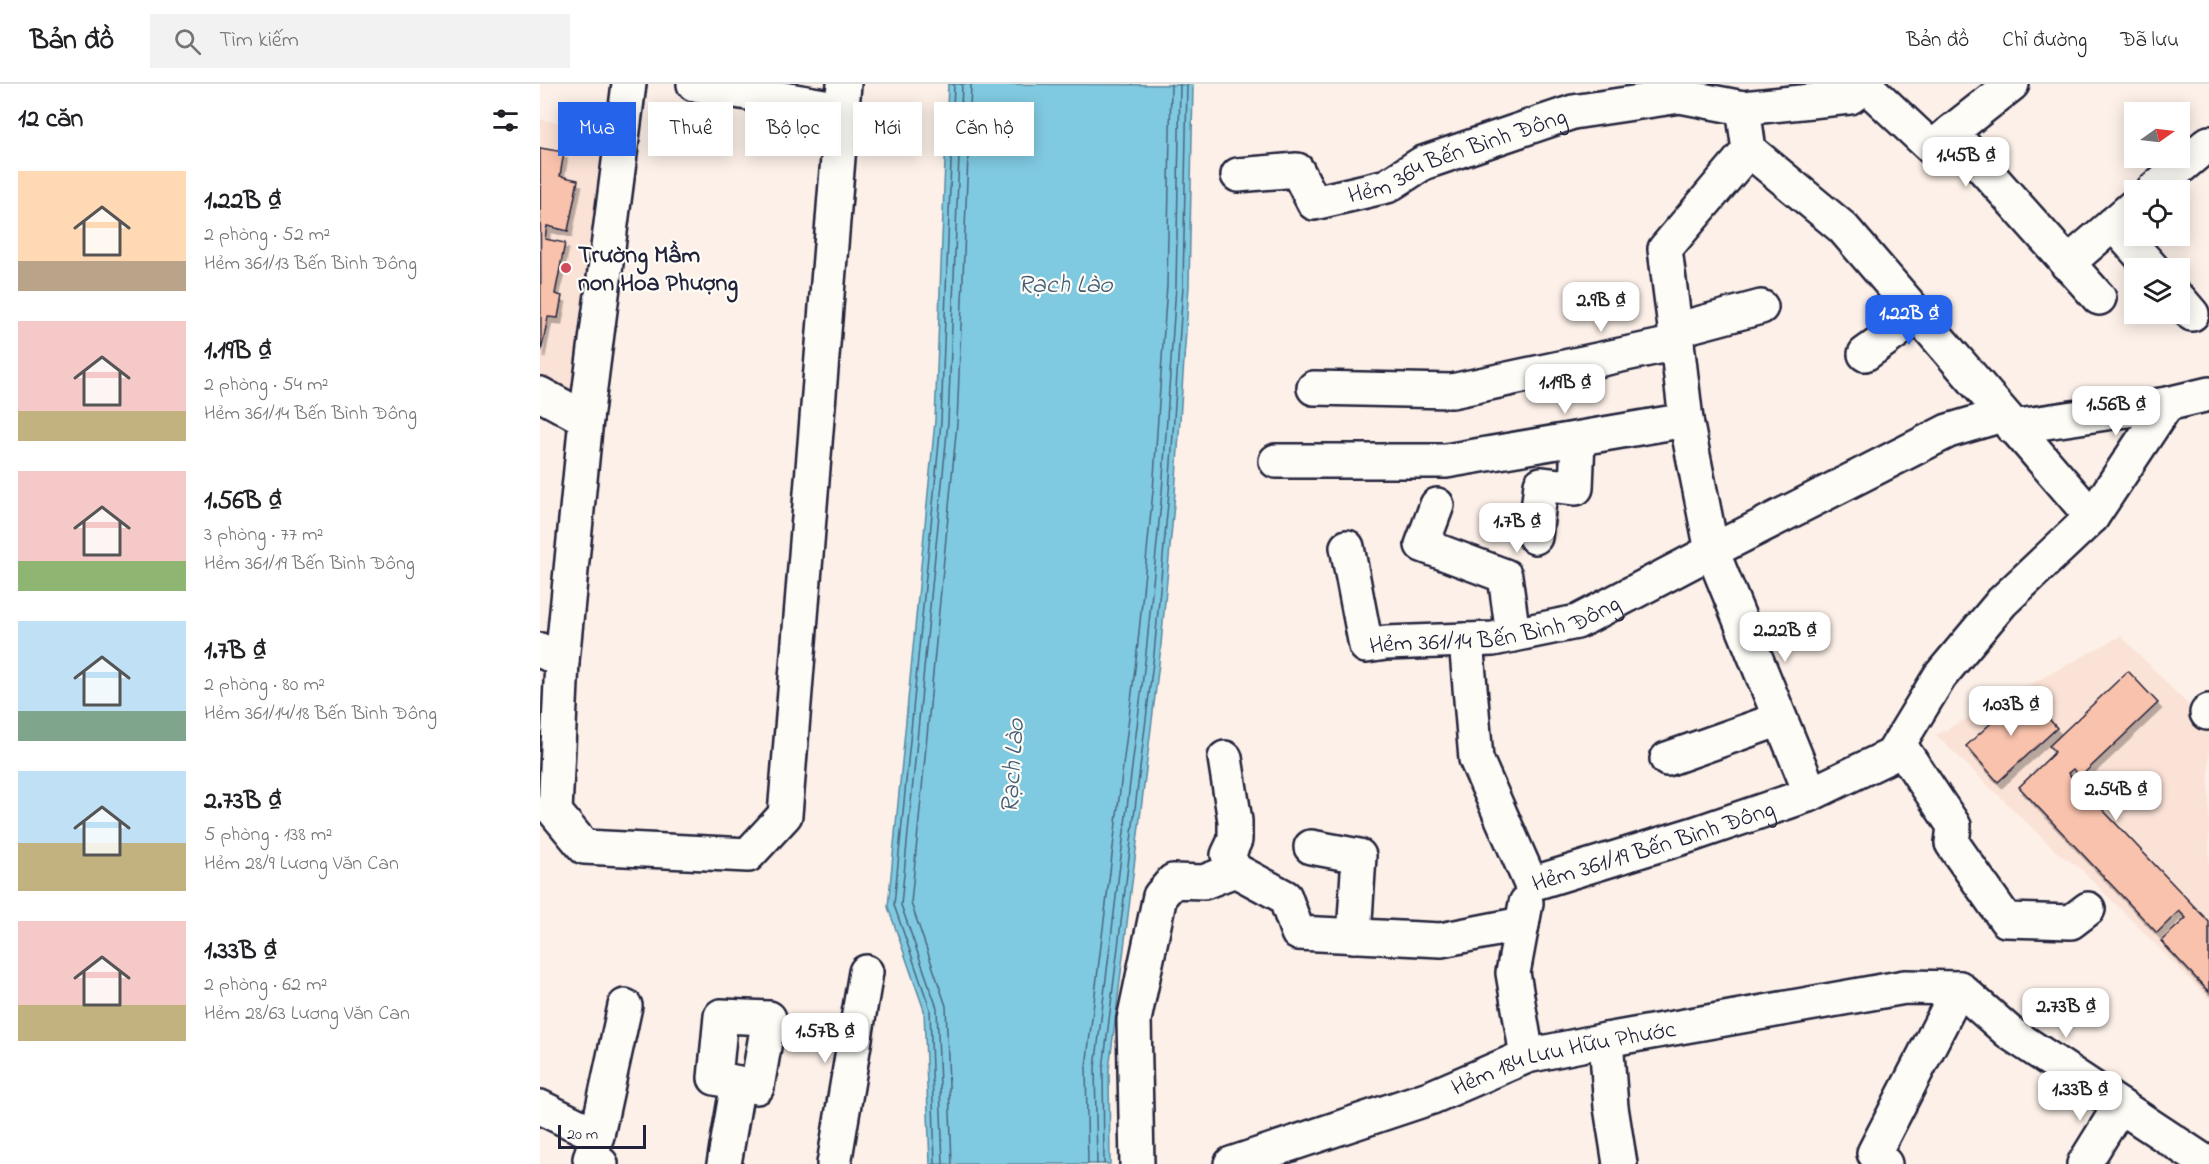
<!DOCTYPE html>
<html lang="vi">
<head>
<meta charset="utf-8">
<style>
  :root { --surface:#fff; --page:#f2f2f2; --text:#202124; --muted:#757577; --line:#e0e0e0; --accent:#2563eb }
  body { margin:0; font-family:"Indie Flower",sans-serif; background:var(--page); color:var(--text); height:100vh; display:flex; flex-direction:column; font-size:22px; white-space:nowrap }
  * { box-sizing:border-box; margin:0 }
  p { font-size:20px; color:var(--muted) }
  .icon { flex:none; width:33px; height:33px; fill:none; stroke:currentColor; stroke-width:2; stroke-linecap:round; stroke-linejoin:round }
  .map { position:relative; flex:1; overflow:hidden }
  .drawer { display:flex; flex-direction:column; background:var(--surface); width:540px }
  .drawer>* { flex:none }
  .guide { position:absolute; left:18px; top:18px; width:570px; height:54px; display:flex; gap:12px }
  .needle { width:39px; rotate:76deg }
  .fabs { position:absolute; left:1584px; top:18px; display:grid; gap:12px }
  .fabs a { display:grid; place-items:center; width:66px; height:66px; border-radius:0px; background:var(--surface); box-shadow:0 3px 15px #0003; font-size:30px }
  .scale { position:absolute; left:18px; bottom:15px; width:88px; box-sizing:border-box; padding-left:6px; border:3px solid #22223b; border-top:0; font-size:16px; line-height:21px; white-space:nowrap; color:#22223b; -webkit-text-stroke:4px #fdfcf7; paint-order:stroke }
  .price { position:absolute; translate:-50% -51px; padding:0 14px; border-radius:12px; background:#fff; color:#222; font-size:20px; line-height:39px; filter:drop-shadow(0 2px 3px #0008) }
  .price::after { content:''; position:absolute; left:50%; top:36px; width:18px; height:14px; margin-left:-9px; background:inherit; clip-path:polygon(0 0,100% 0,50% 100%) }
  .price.active { background:var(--accent); color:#fff }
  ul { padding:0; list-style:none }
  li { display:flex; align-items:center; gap:18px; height:150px; padding:0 18px }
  li span { display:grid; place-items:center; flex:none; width:168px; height:120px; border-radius:0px; color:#555 }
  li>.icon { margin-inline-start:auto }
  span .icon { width:72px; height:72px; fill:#fffc; stroke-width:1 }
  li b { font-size:26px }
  h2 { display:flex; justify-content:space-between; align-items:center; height:72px; padding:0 18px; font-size:26px }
  .chip { padding:0 21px; border-radius:0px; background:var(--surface); box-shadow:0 3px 15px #0003; font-size:21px; line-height:54px }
  .chip.active { background:var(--accent); color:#fff }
  header { display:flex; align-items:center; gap:36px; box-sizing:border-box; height:84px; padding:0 30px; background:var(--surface); border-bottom:2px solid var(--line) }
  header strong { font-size:28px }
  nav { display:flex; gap:33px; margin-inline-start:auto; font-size:21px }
  .search { width:420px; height:54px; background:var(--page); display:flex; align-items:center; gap:15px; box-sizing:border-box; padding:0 21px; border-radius:0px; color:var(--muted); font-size:22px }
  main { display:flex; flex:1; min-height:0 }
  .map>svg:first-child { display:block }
</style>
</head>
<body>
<header>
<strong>Bản đồ</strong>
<div class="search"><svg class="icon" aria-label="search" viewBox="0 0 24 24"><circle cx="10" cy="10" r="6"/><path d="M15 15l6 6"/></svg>Tìm kiếm</div>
<nav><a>Bản đồ</a><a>Chỉ đường</a><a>Đã lưu</a></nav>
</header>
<main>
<section class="drawer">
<h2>12 căn<svg class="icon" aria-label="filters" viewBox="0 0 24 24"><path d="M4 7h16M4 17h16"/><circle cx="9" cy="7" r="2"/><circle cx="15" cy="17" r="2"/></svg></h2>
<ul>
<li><span style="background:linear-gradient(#ffd9b3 75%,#b9a48a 0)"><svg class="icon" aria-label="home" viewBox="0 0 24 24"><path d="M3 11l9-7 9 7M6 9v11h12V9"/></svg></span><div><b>1.22B ₫</b><p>2 phòng · 52 m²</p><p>Hẻm 361/13 Bến Bình Đông</p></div></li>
<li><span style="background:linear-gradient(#f6c9c9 75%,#c2b280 0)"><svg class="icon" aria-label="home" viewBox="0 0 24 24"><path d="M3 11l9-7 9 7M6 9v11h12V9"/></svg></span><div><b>1.19B ₫</b><p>2 phòng · 54 m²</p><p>Hẻm 361/14 Bến Bình Đông</p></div></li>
<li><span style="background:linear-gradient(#f6c9c9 75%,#8fb573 0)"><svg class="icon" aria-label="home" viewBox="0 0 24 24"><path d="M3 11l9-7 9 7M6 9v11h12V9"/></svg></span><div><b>1.56B ₫</b><p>3 phòng · 77 m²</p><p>Hẻm 361/19 Bến Bình Đông</p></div></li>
<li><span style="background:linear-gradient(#bfe0f5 75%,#7fa58c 0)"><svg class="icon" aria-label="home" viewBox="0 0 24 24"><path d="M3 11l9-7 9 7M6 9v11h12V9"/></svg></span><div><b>1.7B ₫</b><p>2 phòng · 80 m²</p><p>Hẻm 361/14/18 Bến Bình Đông</p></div></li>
<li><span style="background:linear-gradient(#bfe0f5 60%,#c2b280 0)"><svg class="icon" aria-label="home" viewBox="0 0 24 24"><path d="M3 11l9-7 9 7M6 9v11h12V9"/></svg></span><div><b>2.73B ₫</b><p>5 phòng · 138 m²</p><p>Hẻm 28/9 Lương Văn Can</p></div></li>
<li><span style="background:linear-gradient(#f6c9c9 70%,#c2b280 0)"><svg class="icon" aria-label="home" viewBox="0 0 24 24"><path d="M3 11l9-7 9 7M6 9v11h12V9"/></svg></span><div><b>1.33B ₫</b><p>2 phòng · 62 m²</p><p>Hẻm 28/63 Lương Văn Can</p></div></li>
</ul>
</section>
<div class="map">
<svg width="1669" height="1080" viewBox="0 0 1669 1080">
  <defs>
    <filter id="shadow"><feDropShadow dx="3.5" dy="6" stdDeviation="0" flood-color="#0004"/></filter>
  </defs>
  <rect width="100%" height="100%" fill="#fcf0e8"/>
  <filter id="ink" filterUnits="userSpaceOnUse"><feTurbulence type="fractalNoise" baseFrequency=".0167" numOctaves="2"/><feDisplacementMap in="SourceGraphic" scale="12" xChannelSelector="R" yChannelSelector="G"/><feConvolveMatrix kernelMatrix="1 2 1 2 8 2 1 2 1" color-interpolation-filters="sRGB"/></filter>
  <g filter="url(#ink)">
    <path fill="#fbe2d6" d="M0,35L45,44L67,72L38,296L29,308L0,299Z
      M1581,552L1669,642V915L1540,784L1519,770L1396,651Z"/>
    <path fill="#80cae1" stroke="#5a879f" stroke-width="1.5" d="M408,0L653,1L649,202L635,409L620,571L569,986L570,1080H390L384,926L348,823L395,337Z"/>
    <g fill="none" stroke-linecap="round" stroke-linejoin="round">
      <path stroke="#48657d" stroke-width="1.5" d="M395,1080L390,925L354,821L401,338L414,0
        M403,1080L397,924L361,821L408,338L422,0
        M412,1080L406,922L371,819L417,339L431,0
        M548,1080L546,983L597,568L613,407L627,201L631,0
        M557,1080L555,984L606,569L622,408L636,202L640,0
        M564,1080L563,985L614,570L629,408L643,202L647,0"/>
    </g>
    <path fill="#f9c2ac" stroke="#22223b" stroke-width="1.5" filter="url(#shadow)" d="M0,64L24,68L20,92L38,96L28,147L7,142L5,155L25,159L15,210L22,212L18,234L8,233L1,268Z
      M1588,587L1618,619L1540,693L1533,685L1528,689L1669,838V908L1621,857L1646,834L1639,827L1617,849L1479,703L1515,668L1509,662Z
      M1485,608L1517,644L1458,698L1426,662Z"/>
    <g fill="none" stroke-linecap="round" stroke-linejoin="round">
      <g stroke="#22223b" stroke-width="38">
        <g id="minor">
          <path d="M154,0L302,25"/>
          <path d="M1472,0L1411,48L1559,214"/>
          <path d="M1326,2L1392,64L1411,48"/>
          <path d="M1209,66L1303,144L1552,433"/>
          <path id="s1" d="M698,91L757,86L774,119L847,102L883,79L1033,28L1140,12L1203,24L1310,13L1328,0"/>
          <path d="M1613,106L1669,59"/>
          <path d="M1573,140L1612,184"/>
          <path d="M1527,180L1594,122"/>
          <path d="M1640,216L1652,230"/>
          <path d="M1135,246L1221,223"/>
          <path d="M1137,259L1146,336"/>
          <path d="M1325,270L1378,232"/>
          <path d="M774,304L912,307L1137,259L1125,165L1209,66L1203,24"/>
          <path d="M0,310L46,335"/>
          <path d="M1472,343L1627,320L1669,310"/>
          <path d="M736,377H906L1146,336L1172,467L1271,710"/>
          <path d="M897,421L882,461L965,492L973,551"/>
          <path d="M995,453L1001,400L1036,404L1038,355"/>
          <path id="s2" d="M807,463L826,562L846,559L953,555L1037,538L1172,467L1408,347L1462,331"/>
          <path d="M926,556L936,675L991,800"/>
          <path d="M0,566L22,577L15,728L44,763L208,771L245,731L304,0"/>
          <path d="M22,577L46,335L89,0"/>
          <path d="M1667,629L1669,627"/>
          <path d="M1359,660L1414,742L1412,759L1466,836L1531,838L1548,825"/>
          <path d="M685,674L695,737V756L688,771L695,786L745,813L758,849L901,856L982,840"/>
          <path d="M1127,675L1240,635"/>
          <path d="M771,763L819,772L814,852"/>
          <path id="s3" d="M991,800L1154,750L1271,710L1352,671L1400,592L1462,518L1552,433L1627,320"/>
          <path d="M986,819L973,889L987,972"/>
          <path d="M181,932L229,934L217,1003L175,994Z"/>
          <path d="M1066,956L1071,1023L1080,1080"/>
          <path d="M0,1023L57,1051L85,922"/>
          <path d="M57,1051L50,1075L61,1080"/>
          <path d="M184,1080L198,999"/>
          <path d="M294,1080L326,888"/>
          <path d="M597,1080L594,936L620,812L633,797L664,798L695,786"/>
          <path id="s4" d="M691,1080L892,1013L987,972L1066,956L1365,903L1419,904L1470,949L1668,1080"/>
          <path d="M1345,1080L1334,1069L1419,904"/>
          <path d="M1544,1080L1580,1022"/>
        </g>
      </g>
      <use href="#minor" stroke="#fdfcf7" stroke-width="33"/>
    </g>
  </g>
  <circle fill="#d1495b" stroke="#fdfcf7" stroke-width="2" cx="26" cy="184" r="6"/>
  <g text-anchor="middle" stroke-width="4.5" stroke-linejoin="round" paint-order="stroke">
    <g font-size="24" fill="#22223b" stroke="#fdfcf7">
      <text dy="8" stroke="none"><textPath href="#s1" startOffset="248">Hẻm 364 Bến Bình Đông</textPath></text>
      <text dy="8" stroke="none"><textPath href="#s2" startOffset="232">Hẻm 361/14 Bến Bình Đông</textPath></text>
      <text dy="8" stroke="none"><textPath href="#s3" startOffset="128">Hẻm 361/19 Bến Bình Đông</textPath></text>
      <text dy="8" stroke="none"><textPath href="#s4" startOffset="350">Hẻm 184 Lưu Hữu Phước</textPath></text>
    </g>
    <g font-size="24" font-weight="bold" fill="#22223b" stroke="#fdfcf7" text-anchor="start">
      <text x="38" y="178">Trường Mầm<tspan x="38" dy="28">non Hoa Phượng</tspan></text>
    </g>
    <g font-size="26" font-style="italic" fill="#435d75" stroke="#fdfcf7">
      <text x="525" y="208">Rạch Lào</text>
      <text transform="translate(471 682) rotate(-86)" y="9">Rạch Lào</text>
    </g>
  </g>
</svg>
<div class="fabs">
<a><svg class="needle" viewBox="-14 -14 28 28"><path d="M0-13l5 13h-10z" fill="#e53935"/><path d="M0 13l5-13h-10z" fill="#757577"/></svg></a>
<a><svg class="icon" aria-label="locate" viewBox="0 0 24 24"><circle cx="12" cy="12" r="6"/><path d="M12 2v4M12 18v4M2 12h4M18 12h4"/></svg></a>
<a><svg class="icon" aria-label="layers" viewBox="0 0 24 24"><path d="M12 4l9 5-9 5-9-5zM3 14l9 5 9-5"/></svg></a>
</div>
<div class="scale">20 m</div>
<b class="price" style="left:1426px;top:104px">1.45B ₫</b>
<b class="price" style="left:1061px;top:249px">2.9B ₫</b>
<b class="price active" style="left:1369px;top:262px">1.22B ₫</b>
<b class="price" style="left:1025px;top:331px">1.19B ₫</b>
<b class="price" style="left:1576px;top:353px">1.56B ₫</b>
<b class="price" style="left:977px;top:470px">1.7B ₫</b>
<b class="price" style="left:1245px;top:579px">2.22B ₫</b>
<b class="price" style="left:1471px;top:653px">1.03B ₫</b>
<b class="price" style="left:1576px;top:738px">2.54B ₫</b>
<b class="price" style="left:1526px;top:955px">2.73B ₫</b>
<b class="price" style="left:285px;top:980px">1.57B ₫</b>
<b class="price" style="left:1540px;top:1038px">1.33B ₫</b>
<div class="guide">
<a class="chip active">Mua</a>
<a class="chip">Thuê</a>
<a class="chip">Bộ lọc</a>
<a class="chip">Mới</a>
<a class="chip">Căn hộ</a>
</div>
</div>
</main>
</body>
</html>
